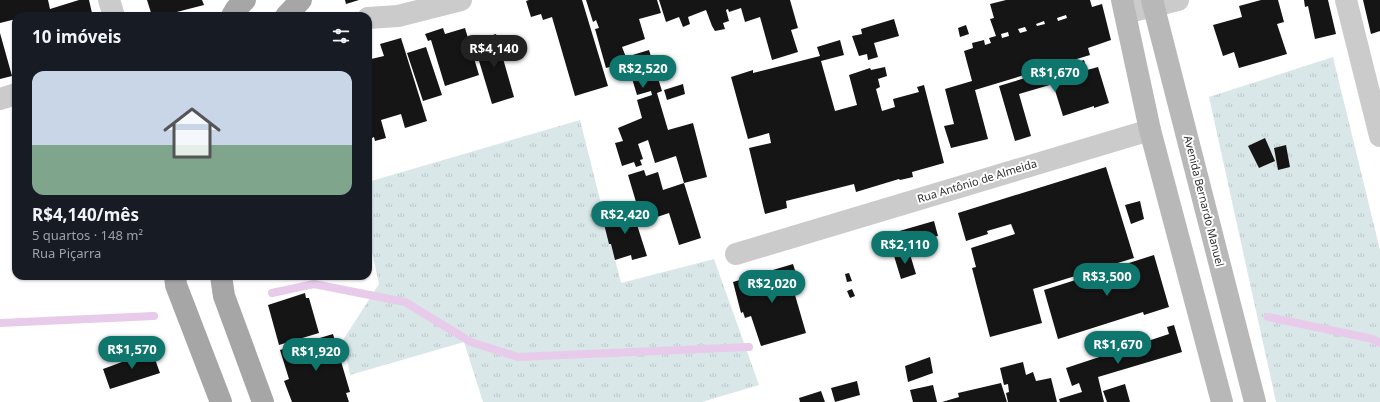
<!DOCTYPE html>
<html lang="pt">
<head>
<meta charset="utf-8">
<style>
  :root { --surface:#171b24; --page:#242831; --text:#f1f3f6; --muted:#9ea1a6; --line:#363941; --accent:#0f766e }
  body { margin:0; font-family:"Noto Sans",sans-serif; background:var(--page); color:var(--text); height:100vh; display:flex; flex-direction:column; font-size:15px; white-space:nowrap }
  * { box-sizing:border-box; margin:0 }
  p { font-size:13px; color:var(--muted) }
  .icon { flex:none; width:22px; height:22px; fill:none; stroke:currentColor; stroke-width:2; stroke-linecap:round; stroke-linejoin:round }
  .map { position:relative; flex:1; overflow:hidden }
  .side { position:absolute; left:12px; top:12px; width:360px; height:268px; display:flex; flex-direction:column; background:var(--surface); border-radius:12px; box-shadow:0 1px 3px #0004 }
  .side>* { flex:none }
  .price { position:absolute; translate:-50% -34px; padding:0 9px; border-radius:14px; background:var(--accent); color:#fff; font-size:13px; line-height:26px; filter:drop-shadow(0 1px 2px #0008) }
  .price::after { content:''; position:absolute; left:50%; top:24px; width:12px; height:9px; margin-left:-6px; background:inherit; clip-path:polygon(0 0,100% 0,50% 100%) }
  .price.on { background:#222; color:#fff }
  ul { padding:0; list-style:none }
  li { display:grid; align-content:center; gap:8px; height:212px; padding:0 20px }
  li+li { border-top:1px solid var(--line) }
  li span { display:grid; place-items:center; height:124px; border-radius:12px; color:#555 }
  li>.icon { margin-inline-start:auto }
  span .icon { width:72px; height:72px; fill:#fffc; stroke-width:1 }
  li b { font-size:17px }
  h2 { display:flex; justify-content:space-between; align-items:center; height:48px; padding:0 20px; font-size:17px }
  .map>svg:first-child { display:block }
</style>
</head>
<body>
<div class="map">
<svg width="1380" height="402" viewBox="0 0 1380 402">
  <defs>
    <pattern id="grass-tufts" width="24" height="20" patternUnits="userSpaceOnUse"><rect width="24" height="20" fill="#dae7e8"/><path d="M3 7l-1-3M5 7V3M7 7l1-3M15 17l-1-3M17 17v-4M19 17l1-3" fill="none" stroke="#bbc6c7"/></pattern>
  </defs>
  <rect width="100%" height="100%" fill="#fff"/>
  <path fill="url(#grass-tufts)" d="M1333,57L1380,250V402H1276L1209,97Z
    M580,120L621,283L714,259L759,385L702,402H483L464,342L350,375L343,340L379,284L368,234V182Z"/>
  <g fill="none" stroke-linecap="round" stroke-linejoin="round">
    <path stroke="#e8caea" stroke-width="8" d="M272,293L314,284L405,302L471,342L518,357L749,347
      M1268,317L1373,339L1380,343
      M0,323L154,316"/>
  </g>
  <path fill="#151515" fill-rule="evenodd" d="M0,0H48L50,9L79,0H89L92,13L84,16H16V19L0,23Z
    M147,0H202L204,5L161,16H152Z
    M345,0H359L346,4Z
    M529,0H582L608,86L575,96L552,17L543,20L541,14L531,17L526,1Z
    M586,0H657L661,13L639,19L645,39L622,47L626,57L649,50L662,91L657,93L668,130L693,123L707,177L684,183L676,156L655,163L648,140L638,144L643,159L640,160L642,165L636,167L634,162L622,166L615,143L623,141L618,128L642,118L637,100L652,95L651,91L637,95L627,62L606,68L595,29L599,28L596,20L593,22Z
    M659,0H790L798,28L791,30L798,52L772,60L760,17L745,22L741,8L729,12L728,9L726,10L729,21L723,23L725,29L715,31L712,26L706,10L688,17L690,24L683,27L679,17L666,22Z
    M1006,0H1090L1092,7L1102,4L1111,40L1088,48L1090,55L975,90L988,139L951,148L944,126L954,124L945,89L972,81L964,51L973,48L972,43L984,40L985,45L991,43L989,38L996,36L990,19L994,18L990,4ZM1066,15L1067,18L1058,21L1057,18ZM1044,21L1045,24L1037,26L1036,24ZM1025,27L1027,31L1020,33L1018,29ZM1008,32L1009,36L1002,38L1001,34Z
    M1261,0H1278L1284,22L1277,24L1287,54L1239,68L1234,52L1223,56L1213,25L1242,17L1239,6Z
    M1304,0H1328L1336,34L1315,39L1308,6L1305,7Z
    M1363,0H1380V31L1371,34Z
    M894,19L899,36L874,43L878,57L868,60L867,54L859,56L852,36L862,34L861,29Z
    M966,25L969,34L960,37L958,28Z
    M443,28L445,34L465,28L479,75L445,86L431,40L428,41L425,34Z
    M0,33L12,76L0,79Z
    M496,34L514,97L492,104L473,41Z
    M401,38L427,121L405,128L401,114L381,120L386,138L375,141L374,137L370,139L371,141L368,142V62L372,61L371,59L384,56L380,44Z
    M840,40L844,55L821,61L835,111L857,105L849,75L870,68L871,70L885,67L887,76L878,79L880,87L876,89L882,111L895,107L893,99L919,92L917,87L924,85L944,163L912,172L913,177L900,180L899,179L856,192L854,184L786,201L787,208L765,214L749,148L771,143L769,133L748,139L731,77L753,70V73L820,56L817,47Z
    M426,47L442,95L423,101L407,53Z
    M1084,60L1087,70L1098,67L1109,103L1094,108V106L1063,116L1053,84L1019,94L1031,136L1015,141L999,86Z
    M683,84L685,94L667,100L664,90Z
    M1265,138L1275,161L1259,168L1248,146Z
    M1286,145L1290,167L1278,170L1274,148Z
    M1106,167L1134,258L1033,289L1042,323L990,337L972,268L976,267L971,248L1015,234L1011,224L987,231L988,234L966,241L958,213Z
    M644,170L646,176L658,172L663,190L684,183L701,238L679,245L669,213L642,222L628,175Z
    M1140,201L1144,219L1131,224L1125,205Z
    M625,202L627,207L631,206L647,256L632,260L631,255L615,260L611,244H609L604,224L621,219L617,204Z
    M934,221L938,236L900,247L899,245L886,249L882,236Z
    M909,251L916,274L901,279L894,256Z
    M1154,255L1169,307L1144,315L1143,312L1058,339L1044,290Z
    M793,264L800,286L793,288L806,333L761,346L751,316L745,318L743,312L741,313L733,282Z
    M849,273L852,281L847,282L845,274Z
    M245,276H258L246,280Z
    M852,289L855,296L850,298L847,291Z
    M305,293L306,298H309L319,333L279,345L268,305Z
    M1174,325L1182,352L1098,377L1104,402H1060L1059,399L1082,392L1079,383L1072,386L1066,368L1169,334L1167,327Z
    M333,334L350,392L346,393L349,402H292L284,381L289,379L280,350Z
    M152,351L160,373L110,389L103,369Z
    M930,357L933,373L908,382L905,366Z
    M1023,362L1026,375L1033,372L1036,381L1051,378L1057,402H1008L1006,393L1009,392L1008,384L1004,385L1000,368Z
    M857,381L860,395L835,402L831,388Z
    M1001,383L1007,402H942L959,397L958,393Z
    M1125,384L1130,402H1107L1103,391Z
    M933,385L937,402H913L910,390Z
    M821,391L825,402H800L799,398Z"/>
  <g fill="none" stroke-linecap="round" stroke-linejoin="round">
    <path stroke="#cbcbcb" stroke-width="22" d="M109,0L114,16
      M1346,0L1380,136
      M1125,13L1178,0
      M368,18L398,16L461,0
      M0,99L16,94
      M736,254L1150,130"/>
    <path stroke="#b8b8b8" stroke-width="22" d="M1122,0L1150,130L1222,402
      M1152,0L1255,402"/>
    <path stroke="#a6a6a6" stroke-width="22" d="M232,16L236,9L245,0
      M286,16L301,0
      M175,276L176,285L221,402
      M221,276L224,296L263,402"/>
  </g>
  <g text-anchor="middle" stroke-width="4" stroke-linejoin="round" paint-order="stroke">
    <g font-size="11" fill="#2e2e2e" stroke="#fff">
      <text transform="translate(977 181) rotate(-17)" y="4">Rua Antônio de Almeida</text>
      <text transform="translate(1204 201) rotate(76)" y="4">Avenida Bernardo Manuel</text>
    </g>
  </g>
</svg>
<b class="price on" style="left:494px;top:69px">R$4,140</b>
<b class="price" style="left:643px;top:89px">R$2,520</b>
<b class="price" style="left:1055px;top:93px">R$1,670</b>
<b class="price" style="left:625px;top:235px">R$2,420</b>
<b class="price" style="left:905px;top:265px">R$2,110</b>
<b class="price" style="left:1107px;top:297px">R$3,500</b>
<b class="price" style="left:772px;top:304px">R$2,020</b>
<b class="price" style="left:1118px;top:365px">R$1,670</b>
<b class="price" style="left:132px;top:370px">R$1,570</b>
<b class="price" style="left:316px;top:372px">R$1,920</b>
<section class="side">
<h2>10 imóveis<svg class="icon" aria-label="filters" viewBox="0 0 24 24"><path d="M4 7h16M4 17h16"/><circle cx="9" cy="7" r="2"/><circle cx="15" cy="17" r="2"/></svg></h2>
<ul>
<li><span style="background:linear-gradient(#c9d6e8 60%,#7fa58c 0)"><svg class="icon" aria-label="home" viewBox="0 0 24 24"><path d="M3 11l9-7 9 7M6 9v11h12V9"/></svg></span><div><b>R$4,140/mês</b><p>5 quartos · 148 m²</p><p>Rua Piçarra</p></div></li>
</ul>
</section>
</div>
</body>
</html>
